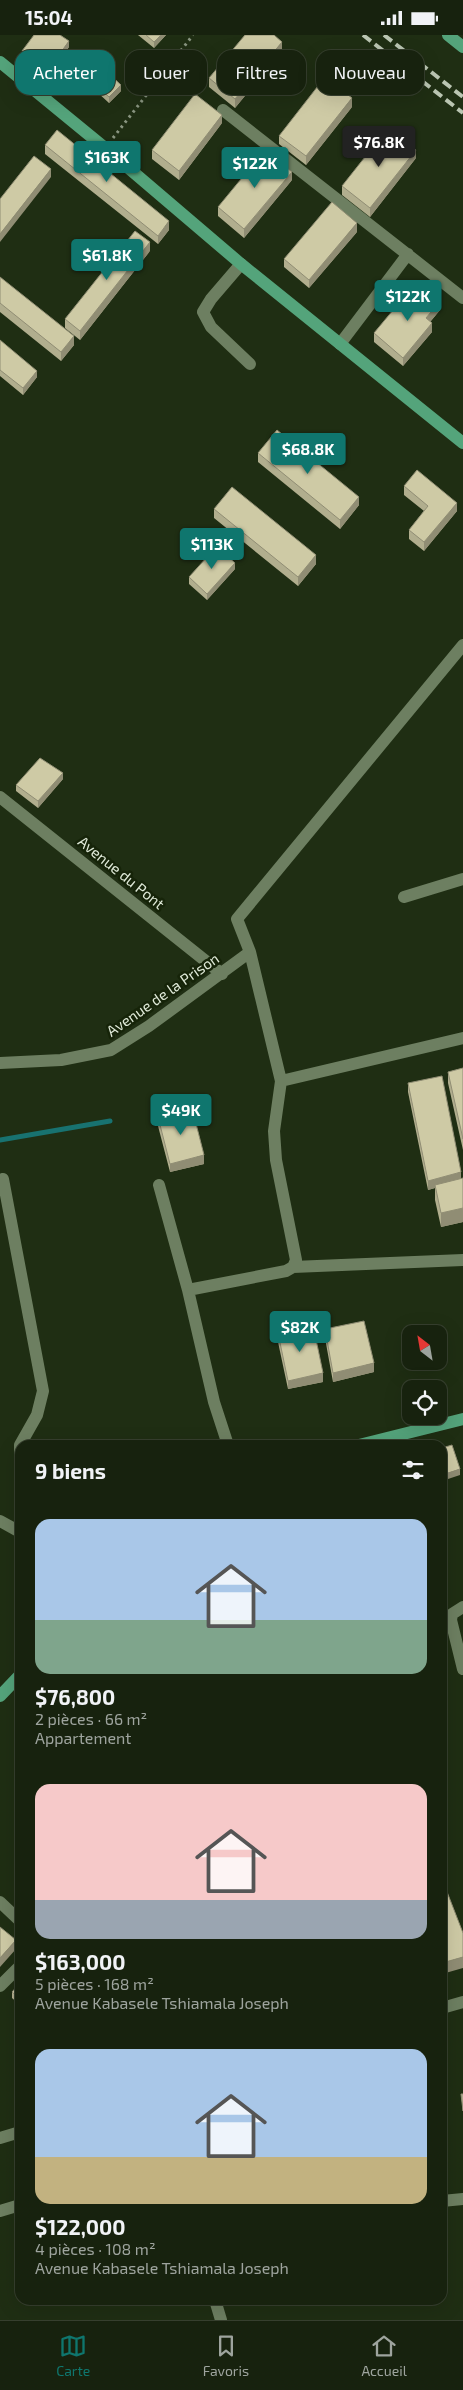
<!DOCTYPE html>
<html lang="fr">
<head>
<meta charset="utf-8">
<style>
  :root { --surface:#17220e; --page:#202a17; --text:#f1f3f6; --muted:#9ea49e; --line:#363f2e; --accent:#0f766e }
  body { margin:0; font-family:"Exo 2",sans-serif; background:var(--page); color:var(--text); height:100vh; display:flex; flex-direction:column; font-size:19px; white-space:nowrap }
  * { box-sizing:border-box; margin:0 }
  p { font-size:16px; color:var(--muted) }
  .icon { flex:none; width:28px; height:28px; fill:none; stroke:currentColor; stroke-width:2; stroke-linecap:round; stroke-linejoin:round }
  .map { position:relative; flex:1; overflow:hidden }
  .panel { position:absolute; left:15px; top:1405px; width:432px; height:865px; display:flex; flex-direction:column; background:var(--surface); border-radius:15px; box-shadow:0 5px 20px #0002,0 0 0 1px var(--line) }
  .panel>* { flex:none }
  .banner { position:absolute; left:15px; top:15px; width:434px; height:45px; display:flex; gap:10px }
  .needle { width:32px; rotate:329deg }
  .controls { position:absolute; left:402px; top:1290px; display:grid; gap:10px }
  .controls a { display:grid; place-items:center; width:45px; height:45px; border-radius:10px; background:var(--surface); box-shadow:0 5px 20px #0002,0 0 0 1px var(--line); font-size:25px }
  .price { position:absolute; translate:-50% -42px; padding:0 11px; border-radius:5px; background:var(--accent); color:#fff; font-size:16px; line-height:32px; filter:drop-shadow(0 1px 2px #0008) }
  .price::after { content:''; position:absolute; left:50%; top:30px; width:15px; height:11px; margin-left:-8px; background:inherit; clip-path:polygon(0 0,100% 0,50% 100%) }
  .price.current { background:#222; color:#fff }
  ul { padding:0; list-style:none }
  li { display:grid; align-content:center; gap:10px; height:265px; padding:0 20px }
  li span { display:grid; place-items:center; height:155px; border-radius:15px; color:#555 }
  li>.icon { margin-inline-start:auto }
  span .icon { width:90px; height:90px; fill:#fffc; stroke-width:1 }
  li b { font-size:21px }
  h2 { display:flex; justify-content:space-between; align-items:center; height:60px; padding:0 20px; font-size:21px }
  .tag { padding:0 18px; border-radius:15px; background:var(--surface); box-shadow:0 5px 20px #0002,0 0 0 1px var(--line); font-size:18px; line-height:45px }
  .tag.current { background:var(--accent); color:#fff }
  .status { display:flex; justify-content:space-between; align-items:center; height:35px; padding:0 25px; background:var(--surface); direction:ltr }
  .status svg { height:14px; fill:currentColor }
  .tab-bar { display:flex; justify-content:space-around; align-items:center; height:70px; border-top:1px solid var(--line); background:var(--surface); font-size:14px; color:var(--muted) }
  .tab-bar a { display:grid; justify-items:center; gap:2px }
  .tab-bar .current { color:var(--accent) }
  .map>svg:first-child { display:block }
</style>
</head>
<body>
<div class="status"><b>15:04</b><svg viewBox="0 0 49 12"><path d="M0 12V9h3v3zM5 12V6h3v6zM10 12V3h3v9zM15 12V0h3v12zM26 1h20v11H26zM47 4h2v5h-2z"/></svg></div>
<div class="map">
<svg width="463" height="2285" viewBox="0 0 463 2285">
  <rect width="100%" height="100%" fill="#1f2e13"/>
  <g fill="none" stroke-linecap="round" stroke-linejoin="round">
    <path stroke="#187270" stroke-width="5" d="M0,1105L110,1086"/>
    <path stroke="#899580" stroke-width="3" stroke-dasharray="2.5 4" stroke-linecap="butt" d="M113,103L193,0"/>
    <path stroke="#6d7f61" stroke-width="12" d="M223,75L463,263
      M241,229L211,264L203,277L211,292L250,329
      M340,309L408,219
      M0,762L222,939
      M404,862L463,844
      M0,1028L61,1025L111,1015L149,991L250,917
      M281,1046L463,1003
      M3,1144L43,1356L37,1380L20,1410
      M159,1150L188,1255L214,1367L228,1410
      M293,1232L296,1225L276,1125L274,1096L281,1046L250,917L237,884L463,610
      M188,1255L286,1236L293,1232L463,1225
      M20,1411V1432
      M0,1486L20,1497
      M463,1572L452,1579L451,1585L463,1634
      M0,1867L20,1886
      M0,1951L20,1931
      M442,1973L463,1967
      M0,2103L20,2097
      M442,2166L463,2164
      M0,2176L20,2170
      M215,2265L221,2285"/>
    <path stroke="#54a47b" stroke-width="12" d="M448,0L463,12
      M0,27L105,113L241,229L463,408
      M359,1410L463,1384
      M0,1661L20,1640"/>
    <path stroke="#bac5b2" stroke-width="4" stroke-dasharray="10 5" stroke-linecap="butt" d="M363,0L463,78
      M384,0L463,62"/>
  </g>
  <path fill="#b1ae8e" d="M138,0H166L154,13Z
    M69,12L48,41L22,22V16Z
    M282,16L235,73L209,52V43Z
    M73,29L121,56L109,68L73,35Z
    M352,72L306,130L279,109V101Z
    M222,88L179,145L152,124V115Z
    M45,110L169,195L158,209L45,119Z
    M416,123L370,182L342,160V151Z
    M292,145L244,203L218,181V172Z
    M357,197L309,253L284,232V224Z
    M150,216L80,305L65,293V284Z
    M0,242L74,310L61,326L0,277Z
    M411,267L440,275L430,287L432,297L403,331L374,307V298Z
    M0,305L37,342L23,360L0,341Z
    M258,418L359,470L340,494L258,427Z
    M404,451L457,476L424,516L409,504V495L424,476L404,460Z
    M214,474L316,529L298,551L214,483Z
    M235,534L207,565L189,549V542Z
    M63,744L38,773L16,756V750Z
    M463,1033V1115L448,1048V1037Z
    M408,1048L461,1144L463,1143V1187L441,1192L435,1165V1153L428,1155L408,1057Z
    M158,1082L204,1129L170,1137L158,1091Z
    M325,1294L374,1337L333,1347L325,1303Z
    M278,1298L323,1347L288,1354L278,1307Z
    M20,1948V1970L12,1963V1957Z
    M442,2021L445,2042V2050L442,2051Z"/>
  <path fill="#908d74" d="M161,0H166L154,13V7Z
    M69,6V12L48,41V35Z
    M282,7V16L235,73V64Z
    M121,50V56L109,68V62Z
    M352,63V72L306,130V121Z
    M222,80V88L179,145V136Z
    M416,115V123L370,182V173Z
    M51,134V142L0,207V199Z
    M292,137V145L244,203V194Z
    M169,186V195L158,209V201Z
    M357,188V197L309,253V245Z
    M150,207V216L80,305V296Z
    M440,266V275L426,292V283Z
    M432,288V297L403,331V323Z
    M74,301V310L61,326V317Z
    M37,336V342L23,360V353Z
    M359,462V470L340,494V485Z
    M457,468V476L424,516V507Z
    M316,520V529L298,551V542Z
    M235,528V534L207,565V559Z
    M63,738V744L38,773V766Z
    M204,1120V1129L170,1137V1129Z
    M461,1137V1146L435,1150V1153L428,1155V1146Z
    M463,1173V1187L441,1192V1178Z
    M374,1328V1337L333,1347V1338Z
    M323,1338V1347L288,1354V1346Z
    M460,1434V1440L442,1446V1440Z
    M16,1905V1914L0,1932V1923Z
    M463,1922V1933L442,1939V1928Z"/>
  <path fill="#cecaa5" stroke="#908d74" d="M34,0H60L69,6L48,35L22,16Z
    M146,0H161L154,7Z
    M245,0H274L282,7L235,64L209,43Z
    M85,16L121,50L109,62L73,29Z
    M325,42L352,63L306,121L279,101Z
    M195,59L222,80L179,136L152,115Z
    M388,93L416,115L370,173L342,151Z
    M57,95L169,186L158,201L45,110Z
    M265,115L292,137L244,194L218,172Z
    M34,121L51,134L0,199V164Z
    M332,167L357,188L309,245L284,224Z
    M135,196L150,207L80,296L65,284Z
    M0,242L74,301L61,317L0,268Z
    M423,252L440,266L426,283L432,288L403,323L374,298L404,262L411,267Z
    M0,305L37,336L23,353L0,335Z
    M277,395L359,462L340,485L258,418Z
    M417,435L457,468L424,507L409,495L428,471L404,451Z
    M232,452L316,520L298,542L214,474Z
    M217,511L235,528L207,559L189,542Z
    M40,723L63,738L38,766L16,750Z
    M463,1033V1104L448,1037Z
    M442,1041L461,1137L428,1146L408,1048Z
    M192,1073L204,1120L170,1129L158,1082Z
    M463,1143V1173L441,1178L435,1150Z
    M364,1286L374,1328L333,1338L325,1294Z
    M313,1290L323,1338L288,1346L278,1298Z
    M452,1410L460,1434L442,1440V1413Z
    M442,1844L463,1898V1922L442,1928Z
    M0,1892L16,1905L0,1923Z
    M20,1948V1964L12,1957Z
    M442,2021L445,2042H442Z
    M461,2059H463V2076Z"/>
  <g text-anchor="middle" stroke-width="5" stroke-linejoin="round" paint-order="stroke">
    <g font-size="15" fill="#e0ead9" stroke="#162409">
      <text transform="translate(121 838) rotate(39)" y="5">Avenue du Pont</text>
      <text transform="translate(163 960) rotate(-35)" y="5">Avenue de la Prison</text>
    </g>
  </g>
</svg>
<div class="controls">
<a><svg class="needle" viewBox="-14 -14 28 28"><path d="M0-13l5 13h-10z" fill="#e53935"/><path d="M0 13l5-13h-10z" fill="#9ea49e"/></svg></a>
<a><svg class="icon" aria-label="locate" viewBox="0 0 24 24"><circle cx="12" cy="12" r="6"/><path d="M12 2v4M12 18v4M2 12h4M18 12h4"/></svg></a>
</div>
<b class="price current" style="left:379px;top:133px">$76.8K</b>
<b class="price" style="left:107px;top:148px">$163K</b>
<b class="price" style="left:255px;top:154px">$122K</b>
<b class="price" style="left:107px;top:246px">$61.8K</b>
<b class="price" style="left:408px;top:287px">$122K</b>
<b class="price" style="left:308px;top:440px">$68.8K</b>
<b class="price" style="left:212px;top:535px">$113K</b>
<b class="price" style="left:181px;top:1101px">$49K</b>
<b class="price" style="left:300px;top:1318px">$82K</b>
<div class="banner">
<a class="tag current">Acheter</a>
<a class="tag">Louer</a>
<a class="tag">Filtres</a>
<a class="tag">Nouveau</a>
</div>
<section class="panel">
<h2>9 biens<svg class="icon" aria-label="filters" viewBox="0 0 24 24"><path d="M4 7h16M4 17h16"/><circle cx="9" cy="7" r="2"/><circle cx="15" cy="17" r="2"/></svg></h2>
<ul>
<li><span style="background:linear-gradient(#a9c7e8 65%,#7fa58c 0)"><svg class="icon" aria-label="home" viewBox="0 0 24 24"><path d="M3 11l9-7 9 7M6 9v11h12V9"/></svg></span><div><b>$76,800</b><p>2 pièces · 66 m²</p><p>Appartement</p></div></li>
<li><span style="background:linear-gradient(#f6c9c9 75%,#9aa5b1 0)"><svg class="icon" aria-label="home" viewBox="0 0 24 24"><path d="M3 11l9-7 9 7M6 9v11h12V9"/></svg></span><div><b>$163,000</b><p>5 pièces · 168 m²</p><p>Avenue Kabasele Tshiamala Joseph</p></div></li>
<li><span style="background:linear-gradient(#a9c7e8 70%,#c2b280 0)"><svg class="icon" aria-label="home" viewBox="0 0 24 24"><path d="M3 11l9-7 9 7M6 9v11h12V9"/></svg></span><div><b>$122,000</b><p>4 pièces · 108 m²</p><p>Avenue Kabasele Tshiamala Joseph</p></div></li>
</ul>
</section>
</div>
<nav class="tab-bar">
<a class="current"><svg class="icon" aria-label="map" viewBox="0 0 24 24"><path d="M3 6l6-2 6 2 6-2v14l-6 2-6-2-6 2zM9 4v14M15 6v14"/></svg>Carte</a>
<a><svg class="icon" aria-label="saved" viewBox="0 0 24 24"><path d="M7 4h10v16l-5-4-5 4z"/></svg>Favoris</a>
<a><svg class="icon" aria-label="home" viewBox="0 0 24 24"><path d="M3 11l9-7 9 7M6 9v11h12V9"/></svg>Accueil</a>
</nav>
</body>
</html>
